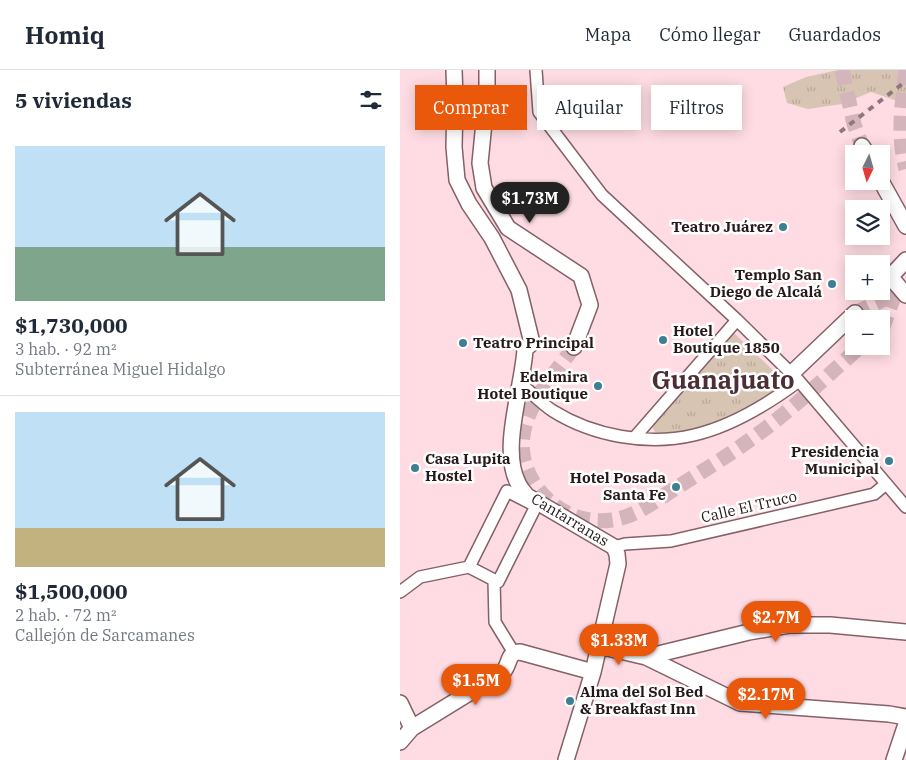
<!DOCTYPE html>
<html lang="es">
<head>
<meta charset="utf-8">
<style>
  :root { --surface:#fff; --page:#f6f6f7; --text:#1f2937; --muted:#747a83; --line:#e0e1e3; --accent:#ea580c }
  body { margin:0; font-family:"IBM Plex Serif",serif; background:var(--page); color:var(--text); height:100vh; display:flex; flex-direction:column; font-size:19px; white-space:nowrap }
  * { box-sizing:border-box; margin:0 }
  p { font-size:16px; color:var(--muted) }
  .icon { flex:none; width:28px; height:28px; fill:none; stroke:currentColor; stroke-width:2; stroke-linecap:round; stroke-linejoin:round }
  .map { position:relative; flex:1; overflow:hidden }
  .drawer { display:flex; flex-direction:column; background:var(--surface); width:400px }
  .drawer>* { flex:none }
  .guide { position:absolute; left:15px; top:15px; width:415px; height:45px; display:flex; gap:10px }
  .needle { width:32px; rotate:185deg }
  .tools { position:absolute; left:445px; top:75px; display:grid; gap:10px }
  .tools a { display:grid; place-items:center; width:45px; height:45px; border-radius:0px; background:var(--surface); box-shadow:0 2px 12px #0003; font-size:25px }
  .price { position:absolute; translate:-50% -42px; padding:0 11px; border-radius:18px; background:var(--accent); color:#fff; font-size:16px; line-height:32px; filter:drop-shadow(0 1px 2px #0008) }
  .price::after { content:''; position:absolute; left:50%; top:30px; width:15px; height:11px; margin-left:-8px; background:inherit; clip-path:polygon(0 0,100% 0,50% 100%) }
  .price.active { background:#222; color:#fff }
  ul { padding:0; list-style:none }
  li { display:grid; align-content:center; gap:10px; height:265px; padding:0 15px }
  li+li { border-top:1px solid var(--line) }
  li span { display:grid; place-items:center; height:155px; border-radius:0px; color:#555 }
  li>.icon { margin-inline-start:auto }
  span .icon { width:90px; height:90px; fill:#fffc; stroke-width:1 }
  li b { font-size:21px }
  h2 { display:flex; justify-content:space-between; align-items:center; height:60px; padding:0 15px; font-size:21px }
  .chip { padding:0 18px; border-radius:0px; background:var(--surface); box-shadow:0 2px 12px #0003; font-size:18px; line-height:45px }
  .chip.active { background:var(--accent); color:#fff }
  header { display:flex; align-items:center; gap:30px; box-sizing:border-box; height:70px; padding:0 25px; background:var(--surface); border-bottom:1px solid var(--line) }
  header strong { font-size:24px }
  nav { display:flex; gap:28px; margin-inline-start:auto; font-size:18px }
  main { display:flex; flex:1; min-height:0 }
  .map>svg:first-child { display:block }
</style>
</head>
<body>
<header>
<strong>Homiq</strong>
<nav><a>Mapa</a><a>Cómo llegar</a><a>Guardados</a></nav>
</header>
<main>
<section class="drawer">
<h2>5 viviendas<svg class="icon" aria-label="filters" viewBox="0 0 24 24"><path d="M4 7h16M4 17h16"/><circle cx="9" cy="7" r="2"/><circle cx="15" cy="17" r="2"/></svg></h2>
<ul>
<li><span style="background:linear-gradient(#bfe0f5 65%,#7fa58c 0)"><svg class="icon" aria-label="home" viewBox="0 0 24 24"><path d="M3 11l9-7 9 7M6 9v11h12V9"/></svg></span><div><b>$1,730,000</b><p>3 hab. · 92 m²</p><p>Subterránea Miguel Hidalgo</p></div></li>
<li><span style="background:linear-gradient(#bfe0f5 75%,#c2b280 0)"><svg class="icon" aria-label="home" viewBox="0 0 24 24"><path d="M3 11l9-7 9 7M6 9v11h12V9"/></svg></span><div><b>$1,500,000</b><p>2 hab. · 72 m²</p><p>Callejón de Sarcamanes</p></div></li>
</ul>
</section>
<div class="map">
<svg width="506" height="690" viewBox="0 0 506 690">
  <defs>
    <pattern id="park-tufts" width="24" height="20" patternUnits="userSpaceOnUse" patternTransform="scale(1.25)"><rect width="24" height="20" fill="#d8c4b2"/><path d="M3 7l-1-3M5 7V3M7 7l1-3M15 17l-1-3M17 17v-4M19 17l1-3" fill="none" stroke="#b9a898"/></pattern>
  </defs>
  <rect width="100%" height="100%" fill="#ffdce3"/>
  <path fill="url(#park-tufts)" d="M438,0H506V34L471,22L442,34L408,39L387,33L383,17L406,7Z
    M334,263L380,307L376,310L383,317C357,331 330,348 302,358C288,363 270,363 255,362L252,356Z"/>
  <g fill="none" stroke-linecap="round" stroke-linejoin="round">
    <path stroke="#d4b5bb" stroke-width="15" stroke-dasharray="15 8" stroke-linecap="butt" d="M442,0L454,54L462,76
      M506,0C502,34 497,65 506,99
      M455,243L495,224
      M481,259L483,257L495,224L506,216
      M174,277C146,315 104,358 131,408C147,437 178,455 212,450C236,447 256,430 276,418C303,401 331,384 358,364C394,338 427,306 461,276"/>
    <g stroke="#846067" stroke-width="14">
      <path id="pedestrian" d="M136,0L139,42L202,125L337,250L399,311L506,437
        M121,314C132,323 142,334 153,341C193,366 248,376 294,365C333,356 368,334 399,311
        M234,368L337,250
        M107,421L136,436L98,512L69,497Z
        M214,477L225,474L271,471L474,424L486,414
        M94,510L95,552L114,583
        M0,522L20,507L69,497"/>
    </g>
    <g stroke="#846067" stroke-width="18">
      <path id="minor" d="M54,0L55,29L54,77L57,110L69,134L92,168L119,220L132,273L125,279C123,317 100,379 118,413C120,418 124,422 127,426L214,477L217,484L218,494L193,602L166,690
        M87,0V22L80,93L84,118L108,158L181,206L190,235L174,277
        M462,76L467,84
        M481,111L506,156
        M506,190L492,205L493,210L506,225
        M392,303L455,243
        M199,576L246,587L340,633L489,644L506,647
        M246,587L349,562L390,555H430L506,562
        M0,633L12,658
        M0,672L12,658L103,602C110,595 107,582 120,582L193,602
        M494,690L506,654"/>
    </g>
    <use href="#pedestrian" stroke="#fff" stroke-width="11"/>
    <use href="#minor" stroke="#fff" stroke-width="15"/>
    <path stroke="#8f777c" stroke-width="4" stroke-dasharray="6 6" stroke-linecap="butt" d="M440,62L506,11"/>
  </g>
  <g fill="#3f7f93" stroke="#fff" stroke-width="2">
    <circle cx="383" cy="157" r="5"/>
    <circle cx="432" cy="214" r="5"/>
    <circle cx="263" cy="270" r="5"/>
    <circle cx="63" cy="273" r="5"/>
    <circle cx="198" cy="316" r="5"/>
    <circle cx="489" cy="391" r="5"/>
    <circle cx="15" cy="398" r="5"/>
    <circle cx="276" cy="417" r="5"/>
    <circle cx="170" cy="631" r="5"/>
  </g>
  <g text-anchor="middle" stroke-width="5" stroke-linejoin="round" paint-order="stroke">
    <g font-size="15" font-weight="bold" fill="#26181b" stroke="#fff" text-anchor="end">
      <text x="373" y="162">Teatro Juárez</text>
      <text x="422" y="210">Templo San<tspan x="422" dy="17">Diego de Alcalá</tspan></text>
      <text x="273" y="266" text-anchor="start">Hotel<tspan x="273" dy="17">Boutique 1850</tspan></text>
      <text x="73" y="278" text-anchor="start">Teatro Principal</text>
      <text x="188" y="312">Edelmira<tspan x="188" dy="17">Hotel Boutique</tspan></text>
      <text x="479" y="387">Presidencia<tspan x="479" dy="17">Municipal</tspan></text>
      <text x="25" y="394" text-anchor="start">Casa Lupita<tspan x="25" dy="17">Hostel</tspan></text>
      <text x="266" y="413">Hotel Posada<tspan x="266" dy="17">Santa Fe</tspan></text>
      <text x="180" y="627" text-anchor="start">Alma del Sol Bed<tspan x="180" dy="17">&amp; Breakfast Inn</tspan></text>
    </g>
    <g font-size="15" fill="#26181b" stroke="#fff">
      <text transform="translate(349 437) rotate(-13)" y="5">Calle El Truco</text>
      <text transform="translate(170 450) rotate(31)" y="5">Cantarranas</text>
    </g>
    <g font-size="25" font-weight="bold" fill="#4e2e35" stroke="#fff">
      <text x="323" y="319">Guanajuato</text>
    </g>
  </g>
</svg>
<div class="tools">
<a><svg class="needle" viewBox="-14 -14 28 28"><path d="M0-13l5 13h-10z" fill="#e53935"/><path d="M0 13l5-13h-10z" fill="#747a83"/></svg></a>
<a><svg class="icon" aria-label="layers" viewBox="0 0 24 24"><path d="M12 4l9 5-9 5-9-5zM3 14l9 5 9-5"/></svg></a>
<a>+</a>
<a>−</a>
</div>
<b class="price active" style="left:130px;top:154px">$1.73M</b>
<b class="price" style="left:376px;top:573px">$2.7M</b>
<b class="price" style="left:219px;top:596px">$1.33M</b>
<b class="price" style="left:76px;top:636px">$1.5M</b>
<b class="price" style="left:366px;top:650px">$2.17M</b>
<div class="guide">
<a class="chip active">Comprar</a>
<a class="chip">Alquilar</a>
<a class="chip">Filtros</a>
</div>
</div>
</main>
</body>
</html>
